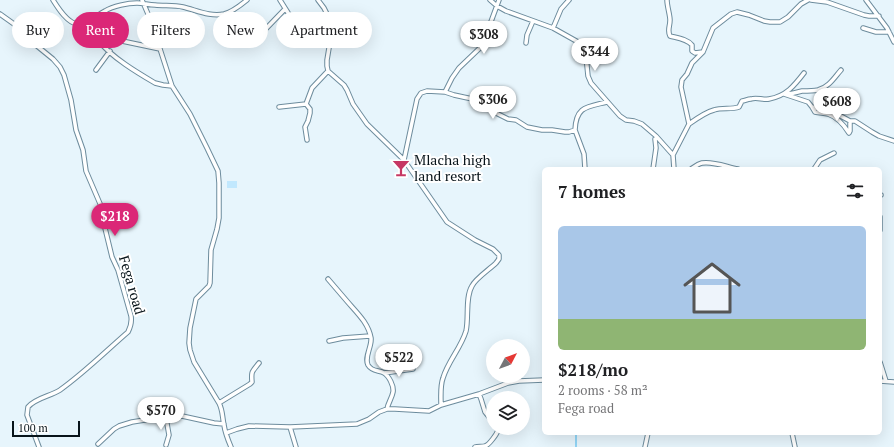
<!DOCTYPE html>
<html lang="en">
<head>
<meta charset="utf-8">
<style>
  :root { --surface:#fff; --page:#f2f2f2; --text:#202124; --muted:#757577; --accent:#db2777 }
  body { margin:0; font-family:"PT Serif",serif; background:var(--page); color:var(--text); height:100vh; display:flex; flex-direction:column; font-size:15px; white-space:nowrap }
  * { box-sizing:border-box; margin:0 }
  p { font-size:13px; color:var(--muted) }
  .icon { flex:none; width:22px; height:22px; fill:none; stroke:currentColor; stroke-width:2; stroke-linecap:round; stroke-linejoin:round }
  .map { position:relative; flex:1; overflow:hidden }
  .drawer { position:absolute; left:542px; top:167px; width:340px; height:268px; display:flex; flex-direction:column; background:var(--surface); border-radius:6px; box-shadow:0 4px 16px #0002 }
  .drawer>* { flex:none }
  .guide { position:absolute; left:12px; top:12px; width:380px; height:36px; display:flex; gap:8px }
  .needle { width:26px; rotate:49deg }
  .buttons { position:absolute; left:486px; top:339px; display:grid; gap:8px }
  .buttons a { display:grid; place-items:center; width:44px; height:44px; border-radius:50%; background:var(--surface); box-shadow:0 4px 16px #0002; font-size:20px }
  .scale { position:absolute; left:12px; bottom:10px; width:68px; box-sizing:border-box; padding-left:4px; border:2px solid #08141a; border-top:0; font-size:11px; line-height:14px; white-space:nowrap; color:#08141a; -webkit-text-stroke:3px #fff; paint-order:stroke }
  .price { position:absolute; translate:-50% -34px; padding:0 9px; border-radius:14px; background:#fff; color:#222; font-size:13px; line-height:26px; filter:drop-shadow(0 1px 2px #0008) }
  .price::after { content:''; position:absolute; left:50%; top:24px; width:12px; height:9px; margin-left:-6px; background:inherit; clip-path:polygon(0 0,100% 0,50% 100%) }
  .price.current { background:var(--accent); color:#fff }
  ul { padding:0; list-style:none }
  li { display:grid; align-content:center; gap:8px; height:212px; padding:0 16px }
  li span { display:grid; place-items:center; height:124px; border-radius:6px; color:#555 }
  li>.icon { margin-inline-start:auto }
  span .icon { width:72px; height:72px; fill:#fffc; stroke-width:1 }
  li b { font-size:17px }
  h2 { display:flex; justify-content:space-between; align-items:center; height:48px; padding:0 16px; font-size:17px }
  .chip { padding:0 14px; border-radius:18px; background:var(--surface); box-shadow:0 4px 16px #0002; font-size:14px; line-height:36px }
  .chip.current { background:var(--accent); color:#fff }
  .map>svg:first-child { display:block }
</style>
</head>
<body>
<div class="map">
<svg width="894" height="447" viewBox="0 0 894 447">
  <rect width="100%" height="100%" fill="#e7f5fc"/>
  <path fill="#c1e8fe" d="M227,181H237V188H227Z"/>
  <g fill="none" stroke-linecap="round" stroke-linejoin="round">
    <path stroke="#76caf5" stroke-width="1.5" d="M576,447V433"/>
    <g stroke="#6d8c9d" stroke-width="5.5">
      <path id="street" d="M53,0C58,8 68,24 78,24C89,25 96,15 105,11C113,6 128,3 137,3C143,3 149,5 155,5C164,6 174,5 183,7C196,10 210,17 224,14C232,12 241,5 247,0
        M142,0L151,21L172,86L190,114L207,148L218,171L219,183V218L217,229L211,250L210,283L209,286L196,299L190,328L189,343L190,350L194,362L219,403C223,411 222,416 224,425C225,432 228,440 231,447
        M280,0L290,16
        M318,0L324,8L331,22L332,28L331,36L327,60V66L328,71L344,85L347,90L353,104L367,124L404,160L447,222L475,240L493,249L499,255V259L496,263C490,269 475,279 472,286C465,297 469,318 466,331C461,348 448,361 443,378C440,386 441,396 441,405
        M490,0L497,6L506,11L553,28L578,42L583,48L586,56L588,76L591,83L620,116L626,120L634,121L642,124L656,136L673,155L674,169
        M667,0C667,6 670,15 670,20C670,27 667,30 670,36C678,38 687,39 692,45V51L695,53L703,52
        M811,0L827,2L864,15L869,16H879
        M866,0L887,28L894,42
        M0,14L14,24L26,37L53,59L60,67L64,75L71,100L76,130L83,150L86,171L101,206L104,224L112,257L118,270L131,316C132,322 131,326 128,332C106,351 84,373 60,390C51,396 35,398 28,407L27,415L39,447
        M90,21C93,28 95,35 99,41C111,57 138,73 155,83L163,85L172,86
        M553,28L561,9L569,0
        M863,28L876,32H889
        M257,38L285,9
        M122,41L160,49
        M526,43L527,35L533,21
        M96,70L110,51
        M445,92L452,78L459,68L482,46L499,0
        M784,94L808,102L812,107L823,109L837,114L850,121H855L872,132L879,136L894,141
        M787,94C792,94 797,92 802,91C807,91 813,91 818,90C829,87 834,78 841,70
        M306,104L310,109V113L308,121L305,127L307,140
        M279,107L306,104L312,88L328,71
        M812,107L815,112C819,113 824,113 828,114C837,117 844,125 849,133L850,131V121
        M689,124C696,119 706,112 714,110C722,107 731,110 739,107L742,101C745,101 747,99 751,99C756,97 763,100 769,99C786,96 794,86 804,73
        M575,130L584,154L585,169
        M673,155L689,124L681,87L682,80L687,74L692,63L703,52L713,28L731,14L737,12L749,15L764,21L770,22H780L788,17L801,4L808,0
        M404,160L417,99L421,93L427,91L445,92L454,95L477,100L484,103L498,114L508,119L516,120L527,127L542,130H552L565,132H569L575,130C576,106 587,107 607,102
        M653,169L656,148L655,139
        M691,169C694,167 698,164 702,163C713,161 727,167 738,169
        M814,169L820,160L834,153
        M880,195H881
        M880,230V217
        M328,279C334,286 340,293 346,300C356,312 368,322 371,338C372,347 364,357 368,365C372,372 379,370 384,373C389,376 394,386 393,392C392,398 388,403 387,409
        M329,341L343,338L370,336
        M880,362L886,381
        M384,373L413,369
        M880,381L894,382
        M479,394L481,399L485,412L493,422
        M219,403L250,384L252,382C251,371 252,372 259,363
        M290,427L296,447
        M226,433L237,429L249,426L290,427L357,424L369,419L379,412L387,409H395L429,411L441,405L479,394L508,383L519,381L544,380
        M792,433L795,447
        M98,444L114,429L119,426L132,422L151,419L182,416L214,423L224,424
        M166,445L169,435L166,418
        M475,447C478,446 482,447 485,446C489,445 497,434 498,430L497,428
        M645,447L648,433"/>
    </g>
    <use href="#street" stroke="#fff" stroke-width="3.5"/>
  </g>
  <defs>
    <g id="bar-bare" transform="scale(1.38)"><path d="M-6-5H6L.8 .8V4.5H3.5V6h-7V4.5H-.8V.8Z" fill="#c63864" stroke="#fff" stroke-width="2.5" paint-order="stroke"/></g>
  </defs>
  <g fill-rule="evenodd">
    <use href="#bar-bare" x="401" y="168"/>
  </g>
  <g text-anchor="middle" stroke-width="4" stroke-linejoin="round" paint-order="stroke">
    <g font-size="14" fill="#08141a" stroke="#fff" text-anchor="start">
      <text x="414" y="165">Mlacha high<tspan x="414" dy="16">land resort</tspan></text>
    </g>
    <g font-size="14" fill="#08141a" stroke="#fff">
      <text transform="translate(132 285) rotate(74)" y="5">Fega road</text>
    </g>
  </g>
</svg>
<div class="buttons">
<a><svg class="needle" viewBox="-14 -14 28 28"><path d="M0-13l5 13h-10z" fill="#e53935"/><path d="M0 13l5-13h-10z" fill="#757577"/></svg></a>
<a><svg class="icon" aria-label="layers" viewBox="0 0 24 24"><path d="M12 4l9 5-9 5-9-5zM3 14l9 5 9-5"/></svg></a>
</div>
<div class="scale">100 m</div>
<b class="price" style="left:484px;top:55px">$308</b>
<b class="price" style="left:595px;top:72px">$344</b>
<b class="price" style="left:493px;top:120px">$306</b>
<b class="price" style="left:837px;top:122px">$608</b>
<b class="price current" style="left:115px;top:237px">$218</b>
<b class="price" style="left:399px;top:378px">$522</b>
<b class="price" style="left:161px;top:431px">$570</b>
<div class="guide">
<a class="chip">Buy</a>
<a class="chip current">Rent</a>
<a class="chip">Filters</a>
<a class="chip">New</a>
<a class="chip">Apartment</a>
</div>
<section class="drawer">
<h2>7 homes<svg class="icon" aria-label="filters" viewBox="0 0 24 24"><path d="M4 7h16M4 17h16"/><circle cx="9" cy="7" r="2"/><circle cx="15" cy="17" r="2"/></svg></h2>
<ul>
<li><span style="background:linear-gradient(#a9c7e8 75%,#8fb573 0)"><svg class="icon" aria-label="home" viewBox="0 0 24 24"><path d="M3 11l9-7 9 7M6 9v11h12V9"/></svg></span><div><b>$218/mo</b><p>2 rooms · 58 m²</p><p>Fega road</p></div></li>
</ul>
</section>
</div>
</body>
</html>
